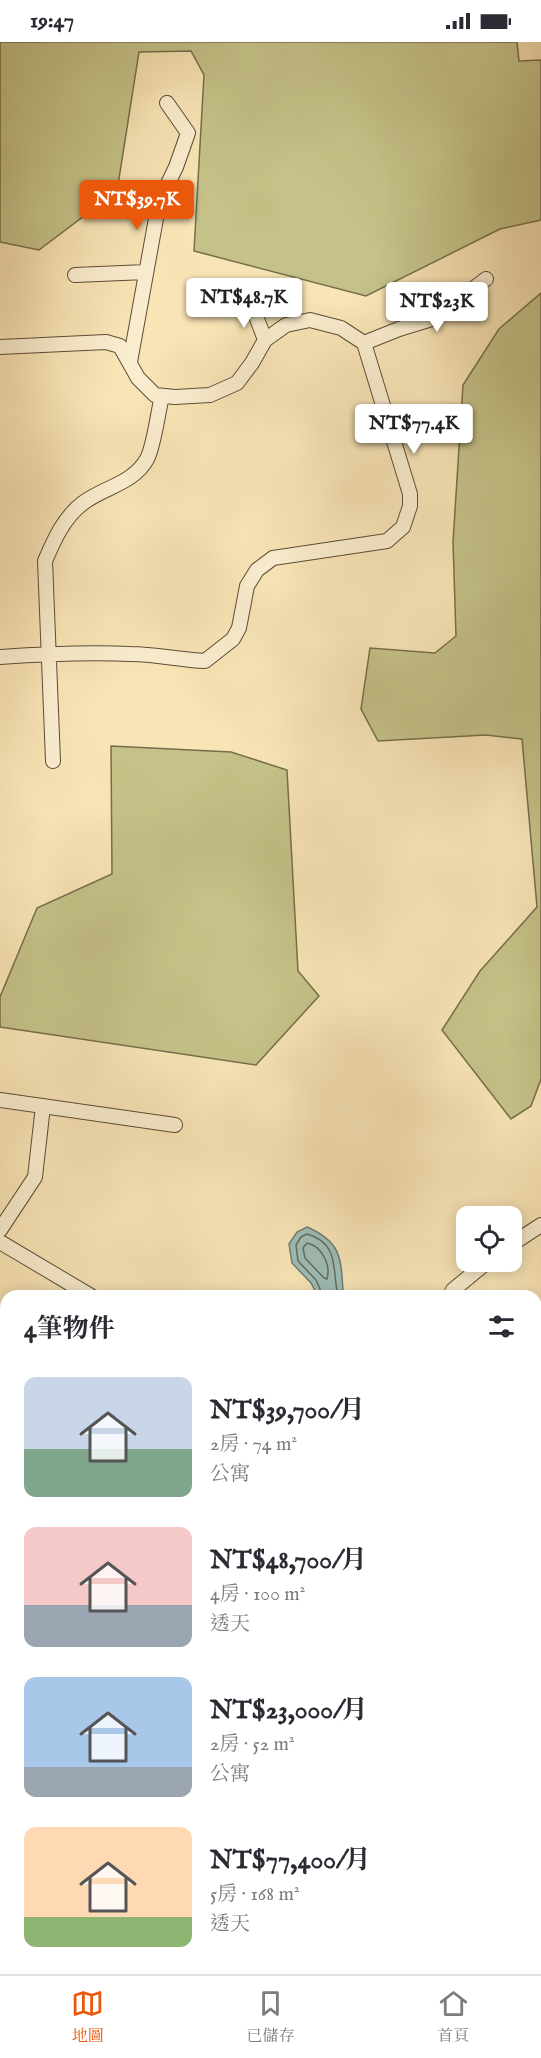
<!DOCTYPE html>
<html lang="zh-TW">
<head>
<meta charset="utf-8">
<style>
  :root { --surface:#fff; --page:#f7f7f7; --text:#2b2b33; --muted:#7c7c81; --line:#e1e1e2; --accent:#ea580c }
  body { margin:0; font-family:"IM FELL English","Noto Serif TC",serif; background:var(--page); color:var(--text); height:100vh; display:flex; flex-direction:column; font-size:22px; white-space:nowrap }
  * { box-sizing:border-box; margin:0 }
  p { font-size:20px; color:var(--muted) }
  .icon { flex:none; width:33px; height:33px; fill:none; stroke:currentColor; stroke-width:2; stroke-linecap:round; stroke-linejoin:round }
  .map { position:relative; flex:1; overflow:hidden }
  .details { position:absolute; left:0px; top:1248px; width:542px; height:684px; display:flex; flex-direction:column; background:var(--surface); border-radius:18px 18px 0 0; box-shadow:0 3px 15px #0003 }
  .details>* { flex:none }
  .fabs { position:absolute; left:456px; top:1164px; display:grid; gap:12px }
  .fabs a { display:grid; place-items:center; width:66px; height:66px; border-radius:12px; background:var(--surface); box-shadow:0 3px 15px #0003; font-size:30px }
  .price { position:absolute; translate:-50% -51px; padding:0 14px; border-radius:6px; background:#fff; color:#222; font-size:20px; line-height:39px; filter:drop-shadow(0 2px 3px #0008) }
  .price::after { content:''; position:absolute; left:50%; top:36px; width:18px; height:14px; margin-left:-9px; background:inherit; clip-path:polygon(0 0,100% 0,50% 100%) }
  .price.active { background:var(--accent); color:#fff }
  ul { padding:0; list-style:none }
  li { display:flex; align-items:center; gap:18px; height:150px; padding:0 24px }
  li span { display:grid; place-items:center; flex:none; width:168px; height:120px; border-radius:12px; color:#555 }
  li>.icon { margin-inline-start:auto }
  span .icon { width:72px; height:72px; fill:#fffc; stroke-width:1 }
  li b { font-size:26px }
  h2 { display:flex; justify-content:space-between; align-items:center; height:72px; padding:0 24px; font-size:26px }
  .status { display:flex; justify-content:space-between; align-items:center; height:42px; padding:0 30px; background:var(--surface); direction:ltr }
  .status svg { height:16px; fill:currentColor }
  .tab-bar { display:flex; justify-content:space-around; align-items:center; height:84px; border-top:2px solid var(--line); background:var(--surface); font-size:16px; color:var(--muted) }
  .tab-bar a { display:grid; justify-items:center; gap:3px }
  .tab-bar .active { color:var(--accent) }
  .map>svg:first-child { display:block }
</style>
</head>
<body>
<div class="status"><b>19:47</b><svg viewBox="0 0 49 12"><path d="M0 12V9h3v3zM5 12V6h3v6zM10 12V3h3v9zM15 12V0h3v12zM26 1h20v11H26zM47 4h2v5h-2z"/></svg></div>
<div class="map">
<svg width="541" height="1932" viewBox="0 0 541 1932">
  <rect width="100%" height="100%" fill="#f8e4b5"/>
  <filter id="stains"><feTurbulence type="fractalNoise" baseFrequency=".00333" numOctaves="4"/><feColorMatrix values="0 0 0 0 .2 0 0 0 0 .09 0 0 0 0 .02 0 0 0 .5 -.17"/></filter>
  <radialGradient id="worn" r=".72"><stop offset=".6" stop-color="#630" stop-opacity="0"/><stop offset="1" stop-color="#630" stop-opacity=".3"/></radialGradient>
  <path fill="#c4c288" stroke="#766e4a" stroke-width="1.5" d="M0,0H517L519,19L541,18V178L500,187L366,254L194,209L204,33L191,9L139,10L117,149L39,208L0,200Z
    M541,251V1037L531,1064L511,1077L442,988L480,929L537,865L522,697L486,693L378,699L361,667L370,606L435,611L456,594L453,500L463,343L499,287Z
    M111,704L231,710L287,728L298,929L319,954L256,1023L0,985V955L37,866L112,832Z
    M0,1299L6,1303V1366L0,1361Z
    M0,1666L6,1672V1841L0,1843Z
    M159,1926H294L295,1932H141Z
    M379,1926H451L456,1932H380Z"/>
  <path fill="#9fbdb6" stroke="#707c72" stroke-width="1.5" d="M307,1185C342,1200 341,1217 343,1250L345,1254H318L311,1241L292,1221L289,1202L297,1190Z"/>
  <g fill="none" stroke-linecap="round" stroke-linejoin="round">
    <path stroke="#646c61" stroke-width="1.5" d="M307,1201C322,1204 331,1223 327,1237L324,1236L305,1216L303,1206Z
      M323,1254L316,1238L298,1219L296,1203L301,1195L307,1192C340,1201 332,1229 338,1254"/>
    <path stroke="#707c72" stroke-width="4.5" d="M536,1362L541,1353
      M305,1926L310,1932"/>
    <g stroke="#5d4c36" stroke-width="16">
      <path id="minor" d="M75,233L146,230
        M253,266L265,298
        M364,301L399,287L435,276L486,237
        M0,305L106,300L120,304L138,336L155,353L175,355L210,353L237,341L252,321L265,298L286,283L310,278L341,286L364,301L410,452V464L403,485L387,499L273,516L257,528L247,544L239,586L233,597L205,619C180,618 155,612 131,612C87,610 43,612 0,615
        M130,320L159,160L176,125L188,91L167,61
        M53,719L45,519C54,498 64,475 83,461C104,445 133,442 147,417C154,404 158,370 162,354
        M0,1058L175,1083
        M0,1188L35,1135L43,1064
        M0,1200L91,1254
        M512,1202L541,1183
        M450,1254L453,1248L487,1220
        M536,1672L541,1674
        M0,1873L6,1870"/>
    </g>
    <use href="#minor" stroke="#faedcf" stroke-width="14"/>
  </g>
  <rect width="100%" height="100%" filter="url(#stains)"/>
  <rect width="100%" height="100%" fill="url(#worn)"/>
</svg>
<div class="fabs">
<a><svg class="icon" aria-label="locate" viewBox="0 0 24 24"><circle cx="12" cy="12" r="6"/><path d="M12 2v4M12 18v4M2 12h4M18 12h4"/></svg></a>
</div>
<b class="price active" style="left:137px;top:189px">NT$39.7K</b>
<b class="price" style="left:244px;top:287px">NT$48.7K</b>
<b class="price" style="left:437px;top:291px">NT$23K</b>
<b class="price" style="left:414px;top:413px">NT$77.4K</b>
<section class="details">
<h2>4筆物件<svg class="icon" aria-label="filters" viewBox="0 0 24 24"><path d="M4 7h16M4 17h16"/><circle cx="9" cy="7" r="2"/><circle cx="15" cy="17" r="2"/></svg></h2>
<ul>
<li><span style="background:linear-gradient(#c9d6e8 60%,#7fa58c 0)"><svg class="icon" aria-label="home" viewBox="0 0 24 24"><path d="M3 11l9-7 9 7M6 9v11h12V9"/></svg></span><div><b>NT$39,700/月</b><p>2房 · 74 m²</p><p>公寓</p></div></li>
<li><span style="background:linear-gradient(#f6c9c9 65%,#9aa5b1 0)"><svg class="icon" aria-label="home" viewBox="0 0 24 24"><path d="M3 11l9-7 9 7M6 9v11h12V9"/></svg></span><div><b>NT$48,700/月</b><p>4房 · 100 m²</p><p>透天</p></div></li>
<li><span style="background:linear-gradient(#a9c7e8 75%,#9aa5b1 0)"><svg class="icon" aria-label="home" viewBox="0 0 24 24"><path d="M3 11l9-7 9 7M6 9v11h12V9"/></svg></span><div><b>NT$23,000/月</b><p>2房 · 52 m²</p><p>公寓</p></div></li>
<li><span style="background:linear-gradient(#ffd9b3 75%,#8fb573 0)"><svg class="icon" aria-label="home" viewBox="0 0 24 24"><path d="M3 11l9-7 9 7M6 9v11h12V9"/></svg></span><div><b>NT$77,400/月</b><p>5房 · 168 m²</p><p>透天</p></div></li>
</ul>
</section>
</div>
<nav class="tab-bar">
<a class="active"><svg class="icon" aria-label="map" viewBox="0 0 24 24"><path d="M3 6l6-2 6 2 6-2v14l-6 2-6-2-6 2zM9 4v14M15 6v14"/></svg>地圖</a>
<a><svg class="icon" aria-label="saved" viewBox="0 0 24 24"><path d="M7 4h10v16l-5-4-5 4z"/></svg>已儲存</a>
<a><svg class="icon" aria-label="home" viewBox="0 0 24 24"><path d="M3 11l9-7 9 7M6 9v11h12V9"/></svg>首頁</a>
</nav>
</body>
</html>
